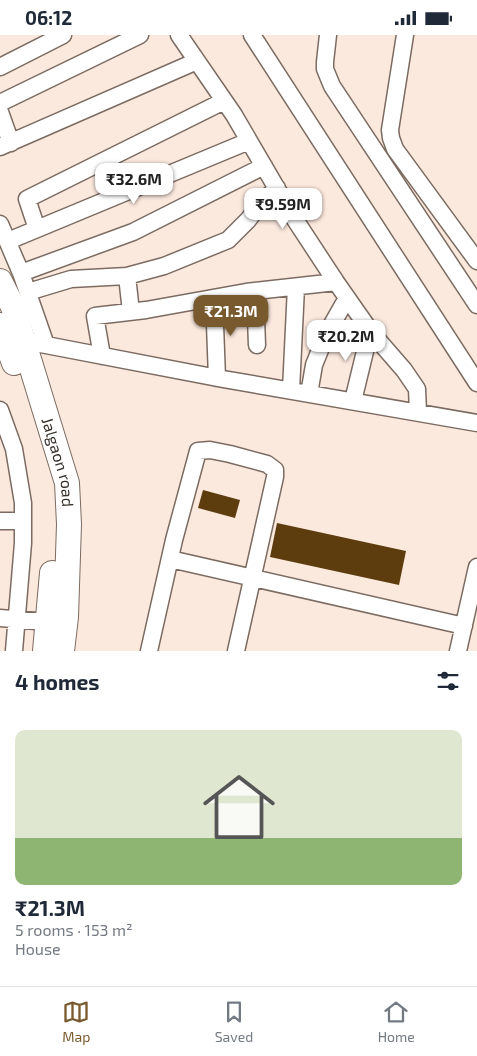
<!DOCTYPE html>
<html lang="en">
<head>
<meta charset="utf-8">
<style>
  :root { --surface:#fff; --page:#f2f2f3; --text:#1f2937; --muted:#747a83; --line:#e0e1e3; --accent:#795a2f }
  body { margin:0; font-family:"Exo 2",sans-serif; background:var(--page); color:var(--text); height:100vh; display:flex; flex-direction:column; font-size:19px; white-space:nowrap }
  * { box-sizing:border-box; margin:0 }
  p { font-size:16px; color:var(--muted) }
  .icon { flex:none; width:28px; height:28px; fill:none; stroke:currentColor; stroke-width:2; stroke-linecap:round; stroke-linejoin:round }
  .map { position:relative; height:616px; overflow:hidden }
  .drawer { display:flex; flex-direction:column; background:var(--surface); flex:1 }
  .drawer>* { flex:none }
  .price { position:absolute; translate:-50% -42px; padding:0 11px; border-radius:10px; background:#fff; color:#222; font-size:16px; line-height:32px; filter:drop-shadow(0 1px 2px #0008) }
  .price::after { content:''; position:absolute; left:50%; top:30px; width:15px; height:11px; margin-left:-8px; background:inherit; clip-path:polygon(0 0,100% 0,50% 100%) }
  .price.active { background:var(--accent); color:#fff }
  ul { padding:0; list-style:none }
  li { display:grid; align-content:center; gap:10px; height:265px; padding:0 15px }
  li+li { border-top:1px solid var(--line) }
  li span { display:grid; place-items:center; height:155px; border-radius:10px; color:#555 }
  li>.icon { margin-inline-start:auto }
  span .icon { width:90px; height:90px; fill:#fffc; stroke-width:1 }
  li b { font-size:21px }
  h2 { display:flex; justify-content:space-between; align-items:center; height:60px; padding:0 15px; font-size:21px }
  .status { display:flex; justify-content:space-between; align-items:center; height:35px; padding:0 25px; background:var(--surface); direction:ltr }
  .status svg { height:14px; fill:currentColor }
  .tab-bar { display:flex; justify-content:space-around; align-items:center; height:70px; border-top:1px solid var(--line); background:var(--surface); font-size:14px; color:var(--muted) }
  .tab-bar a { display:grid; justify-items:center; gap:2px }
  .tab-bar .active { color:var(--accent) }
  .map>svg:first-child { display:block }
</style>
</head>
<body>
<div class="status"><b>06:12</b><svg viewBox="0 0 49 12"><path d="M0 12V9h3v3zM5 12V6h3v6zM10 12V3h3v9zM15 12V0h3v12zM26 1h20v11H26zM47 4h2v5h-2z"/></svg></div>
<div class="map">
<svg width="477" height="616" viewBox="0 0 477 616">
  <rect width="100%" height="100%" fill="#fce9de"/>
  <path fill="#5d3c0e" d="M203,455L240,465L235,483L198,473Z
    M277,488L406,516L399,550L270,522Z"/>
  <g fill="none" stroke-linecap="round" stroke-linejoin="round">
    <g stroke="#7b6b61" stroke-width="19">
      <path id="minor" d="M179,0L234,80L294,183L336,247L371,297L404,335L417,354L418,377
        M252,0L477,348
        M328,0L325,27V34L332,51L477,270
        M405,0L390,95L391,103L395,114L477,226
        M0,32L63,0
        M0,68L140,0
        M0,77L11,108
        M0,112L197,26
        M0,189L21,238L46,310
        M37,194L27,164L224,66
        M8,206L249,106
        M21,238L133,197L264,131
        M255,256L257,310
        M28,257L71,244L127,241
        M214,263L217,343
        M131,277L127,241L164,231L228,205L248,185L262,167L277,153
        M17,306H23L46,310L223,344L477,388
        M102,321L95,281L146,275L246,257L336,247
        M291,355L296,252
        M309,359L314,330L326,300L347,263
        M353,366L367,308L371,297
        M0,375L14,414L23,468V508L14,616
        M0,486H23
        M170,524L464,591
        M0,583L48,587L58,586
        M149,616L174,505L198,416L210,415L230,419L267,429L275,435V442L236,616
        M458,616L477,532"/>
    </g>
    <g stroke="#7b6b61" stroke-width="26">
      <g id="highway">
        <path id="s1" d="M0,246L13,272L67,448L69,489L66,582L62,616"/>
        <path d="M0,290L14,328"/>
        <path d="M45,616L52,538"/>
      </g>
    </g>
    <use href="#minor" stroke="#fff" stroke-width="16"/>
    <use href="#highway" stroke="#fff" stroke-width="24"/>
  </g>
  <g text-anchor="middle" stroke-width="5" stroke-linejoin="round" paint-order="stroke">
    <g font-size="16" fill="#36302b" stroke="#fefaf8">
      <text dy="6" stroke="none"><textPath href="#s1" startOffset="191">Jalgaon road</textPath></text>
    </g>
  </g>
</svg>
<b class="price" style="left:134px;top:170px">₹32.6M</b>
<b class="price" style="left:283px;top:195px">₹9.59M</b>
<b class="price active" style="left:231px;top:302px">₹21.3M</b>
<b class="price" style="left:346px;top:327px">₹20.2M</b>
</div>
<section class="drawer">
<h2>4 homes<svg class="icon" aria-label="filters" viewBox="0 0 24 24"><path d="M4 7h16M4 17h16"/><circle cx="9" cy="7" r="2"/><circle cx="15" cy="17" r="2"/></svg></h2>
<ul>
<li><span style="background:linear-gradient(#dfe7d0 70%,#8fb573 0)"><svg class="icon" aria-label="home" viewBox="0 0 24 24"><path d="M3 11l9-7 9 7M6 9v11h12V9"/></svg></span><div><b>₹21.3M</b><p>5 rooms · 153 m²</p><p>House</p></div></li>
</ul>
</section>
<nav class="tab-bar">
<a class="active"><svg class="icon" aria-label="map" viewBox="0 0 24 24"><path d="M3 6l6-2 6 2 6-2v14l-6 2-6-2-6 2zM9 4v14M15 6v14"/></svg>Map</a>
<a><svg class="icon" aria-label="saved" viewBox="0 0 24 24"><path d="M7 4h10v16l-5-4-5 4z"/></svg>Saved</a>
<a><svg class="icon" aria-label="home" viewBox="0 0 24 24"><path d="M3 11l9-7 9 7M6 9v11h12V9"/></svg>Home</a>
</nav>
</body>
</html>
